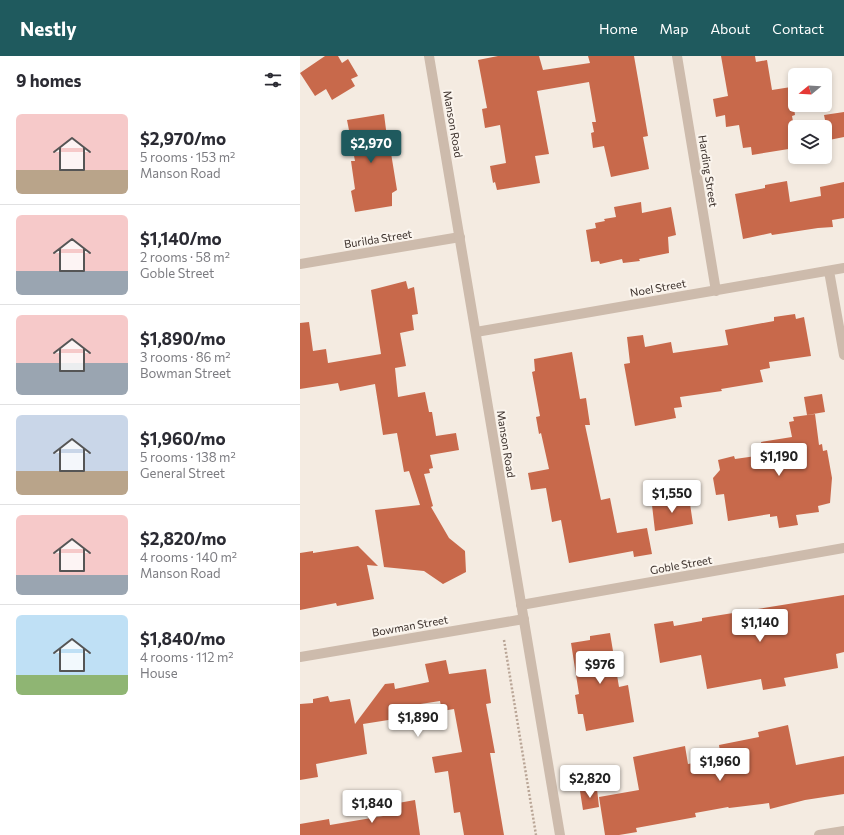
<!DOCTYPE html>
<html lang="en">
<head>
<meta charset="utf-8">
<style>
  :root { --surface:#fff; --page:#f2f2f3; --text:#2b2b33; --muted:#7c7c81; --line:#e1e1e2; --accent:#1f5a5e }
  body { margin:0; font-family:Commissioner,sans-serif; background:var(--page); color:var(--text); height:100vh; display:flex; flex-direction:column; font-size:15px; white-space:nowrap }
  * { box-sizing:border-box; margin:0 }
  p { font-size:13px; color:var(--muted) }
  .icon { flex:none; width:22px; height:22px; fill:none; stroke:currentColor; stroke-width:2; stroke-linecap:round; stroke-linejoin:round }
  .map { position:relative; flex:1; overflow:hidden }
  .panel { display:flex; flex-direction:column; background:var(--surface); width:300px }
  .panel>* { flex:none }
  .needle { width:26px; rotate:252deg }
  .tools { position:absolute; left:488px; top:12px; display:grid; gap:8px }
  .tools a { display:grid; place-items:center; width:44px; height:44px; border-radius:6px; background:var(--surface); box-shadow:0 2px 6px #0003; font-size:20px }
  .price { position:absolute; translate:-50% -34px; padding:0 9px; border-radius:4px; background:#fff; color:#222; font-size:13px; line-height:26px; filter:drop-shadow(0 1px 2px #0008) }
  .price::after { content:''; position:absolute; left:50%; top:24px; width:12px; height:9px; margin-left:-6px; background:inherit; clip-path:polygon(0 0,100% 0,50% 100%) }
  .price.on { background:var(--accent); color:#fff }
  ul { padding:0; list-style:none }
  li { display:flex; align-items:center; gap:12px; height:100px; padding:0 16px }
  li+li { border-top:1px solid var(--line) }
  li span { display:grid; place-items:center; flex:none; width:112px; height:80px; border-radius:6px; color:#555 }
  li>.icon { margin-inline-start:auto }
  span .icon { width:48px; height:48px; fill:#fffc; stroke-width:1 }
  li b { font-size:17px }
  h2 { display:flex; justify-content:space-between; align-items:center; height:48px; padding:0 16px; font-size:17px }
  header { display:flex; align-items:center; gap:24px; box-sizing:border-box; height:56px; padding:0 20px; background:var(--accent); color:#fff }
  header strong { font-size:19px }
  nav { display:flex; gap:22px; margin-inline-start:auto; font-size:14px }
  main { display:flex; flex:1; min-height:0 }
  .map>svg:first-child { display:block }
</style>
</head>
<body>
<header>
<strong>Nestly</strong>
<nav><a>Home</a><a>Map</a><a>About</a><a>Contact</a></nav>
</header>
<main>
<section class="panel">
<h2>9 homes<svg class="icon" aria-label="filters" viewBox="0 0 24 24"><path d="M4 7h16M4 17h16"/><circle cx="9" cy="7" r="2"/><circle cx="15" cy="17" r="2"/></svg></h2>
<ul>
<li><span style="background:linear-gradient(#f6c9c9 70%,#b9a48a 0)"><svg class="icon" aria-label="home" viewBox="0 0 24 24"><path d="M3 11l9-7 9 7M6 9v11h12V9"/></svg></span><div><b>$2,970/mo</b><p>5 rooms · 153 m²</p><p>Manson Road</p></div></li>
<li><span style="background:linear-gradient(#f6c9c9 70%,#9aa5b1 0)"><svg class="icon" aria-label="home" viewBox="0 0 24 24"><path d="M3 11l9-7 9 7M6 9v11h12V9"/></svg></span><div><b>$1,140/mo</b><p>2 rooms · 58 m²</p><p>Goble Street</p></div></li>
<li><span style="background:linear-gradient(#f6c9c9 60%,#9aa5b1 0)"><svg class="icon" aria-label="home" viewBox="0 0 24 24"><path d="M3 11l9-7 9 7M6 9v11h12V9"/></svg></span><div><b>$1,890/mo</b><p>3 rooms · 86 m²</p><p>Bowman Street</p></div></li>
<li><span style="background:linear-gradient(#c9d6e8 70%,#b9a48a 0)"><svg class="icon" aria-label="home" viewBox="0 0 24 24"><path d="M3 11l9-7 9 7M6 9v11h12V9"/></svg></span><div><b>$1,960/mo</b><p>5 rooms · 138 m²</p><p>General Street</p></div></li>
<li><span style="background:linear-gradient(#f6c9c9 75%,#9aa5b1 0)"><svg class="icon" aria-label="home" viewBox="0 0 24 24"><path d="M3 11l9-7 9 7M6 9v11h12V9"/></svg></span><div><b>$2,820/mo</b><p>4 rooms · 140 m²</p><p>Manson Road</p></div></li>
<li><span style="background:linear-gradient(#bfe0f5 75%,#8fb573 0)"><svg class="icon" aria-label="home" viewBox="0 0 24 24"><path d="M3 11l9-7 9 7M6 9v11h12V9"/></svg></span><div><b>$1,840/mo</b><p>4 rooms · 112 m²</p><p>House</p></div></li>
</ul>
</section>
<div class="map">
<svg width="544" height="779" viewBox="0 0 544 779">
  <rect width="100%" height="100%" fill="#f4ebe1"/>
  <path fill="#c8694b" d="M25,0H38L42,7L48,3L58,20L51,23L55,30L32,44L26,33L15,40L0,17Z
    M198,0H239L243,14L290,7L288,0H334L348,80L343,81L349,113L311,121L304,90L293,92L291,77L294,76L292,66H296L289,26L237,35L249,98L235,100L240,127L197,134L195,126L193,127L190,110L206,107L200,69L185,72L182,53L187,52L178,4Z
    M421,0H455L456,6L467,4L472,34L491,31L495,59L492,60L495,76V92L452,99L451,91L443,92L439,69L426,71L425,59L416,61L413,43L428,40Z
    M544,56V81L529,84L524,59Z
    M84,58L89,97H91L97,134L92,137V150L55,156L51,135L55,133L51,105H55L47,64Z
    M487,125L490,146L521,140L520,131L544,126V162L532,164L533,171L518,172L472,179L471,177L443,183L435,138L465,132V129Z
    M341,146L342,157L371,151L376,179L368,181L369,197L339,203L340,205L323,207L322,203L300,208L299,205L291,206L286,174L296,172L295,167L305,165L304,163L316,161L314,151Z
    M106,225L108,233L114,231L118,258L112,259L114,274L100,277L106,310L95,312L98,341L125,336L129,356H132L136,380L156,377L159,394L130,399L133,412L129,413L130,417L124,418L133,450L131,451L149,482L165,495L166,516L143,528L124,515L84,511L75,454L120,449L109,415L104,416L97,377L83,379L75,328L40,335L38,327L0,333V267L9,266L13,295L26,293L28,307L81,298L71,234Z
    M495,258L496,263L504,261L511,300L469,306L470,312L460,314L463,326L421,333L422,335L380,341L382,351L374,352L376,362L335,370L324,308L330,307L327,281L343,279L345,291L371,286L373,297L428,289L425,274L474,265V261Z
    M272,296L280,343L286,342L290,369H285L301,444L310,442L317,477L347,472L352,498L334,501L333,495L269,507L261,464L252,466L246,432L231,434L228,417L249,413L241,377L239,378L236,361L240,360L232,316L235,315L234,303Z
    M522,338L525,356L507,359L504,341Z
    M515,358L519,389L522,388L523,395L527,394L532,422L530,447L518,450L519,456L496,459L498,469L479,472L477,460L470,461V458L428,465L424,438L416,439L413,422L420,414L418,404L434,400L435,403L463,399L461,386L492,381L489,366L494,365L493,361Z
    M389,441L393,468L355,475L352,449Z
    M58,490L78,510L67,509L74,543L37,550L36,547L0,554V497L13,495V497Z
    M544,539V596L536,598L538,612L484,622L486,630L463,634L461,623L407,633L401,599L360,607L354,568L373,565L374,570L402,565V562Z
    M310,577L319,631L328,629L334,666L286,675L283,658H278L275,639L279,638L271,587L290,584V580Z
    M146,604L149,618L186,613L191,647L186,648L195,697H190L204,779H164L160,756L154,757L148,715L135,717L132,701L162,696L154,653L142,655L140,645L101,651V662L63,668L67,698L16,708L18,721L0,724V648L13,647V643L28,640L30,646L50,643L55,668L85,628L94,627L95,633L129,626L125,608Z
    M488,669L496,709L544,700V738L505,744L470,753L469,747L429,752L428,751L395,757L396,761L336,772L337,776L319,779H305L299,741L339,734L333,701L385,690L388,708L421,702L419,689L459,681L458,676Z
    M297,733L299,751L283,754L280,735Z
    M115,744L120,779H0V768L29,763L30,769L89,759L87,749Z"/>
  <g fill="none" stroke-linecap="round" stroke-linejoin="round">
    <path stroke="#b9a596" stroke-width="2.5" stroke-dasharray="2 2" stroke-linecap="butt" d="M204,584L236,779"/>
    <path stroke="#cdbbac" stroke-width="10" d="M377,0L416,235
      M0,208L160,181
      M529,215L544,299
      M176,276L544,212
      M221,549L544,492
      M0,601L224,563
      M519,779L544,775"/>
    <path stroke="#cdbbac" stroke-width="10" d="M129,0L260,779"/>
  </g>
  <g text-anchor="middle" stroke-width="4" stroke-linejoin="round" paint-order="stroke">
    <g font-size="11" fill="#3b302b" stroke="#fbf5ee">
      <text transform="translate(153 68) rotate(80)" y="4">Manson Road</text>
      <text transform="translate(408 115) rotate(81)" y="4">Harding Street</text>
      <text transform="translate(78 183) rotate(-9)" y="4">Burilda Street</text>
      <text transform="translate(358 232) rotate(-10)" y="4">Noel Street</text>
      <text transform="translate(206 388) rotate(81)" y="4">Manson Road</text>
      <text transform="translate(381 509) rotate(-10)" y="4">Goble Street</text>
      <text transform="translate(110 570) rotate(-10)" y="4">Bowman Street</text>
    </g>
  </g>
</svg>
<div class="tools">
<a><svg class="needle" viewBox="-14 -14 28 28"><path d="M0-13l5 13h-10z" fill="#e53935"/><path d="M0 13l5-13h-10z" fill="#7c7c81"/></svg></a>
<a><svg class="icon" aria-label="layers" viewBox="0 0 24 24"><path d="M12 4l9 5-9 5-9-5zM3 14l9 5 9-5"/></svg></a>
</div>
<b class="price on" style="left:71px;top:108px">$2,970</b>
<b class="price" style="left:479px;top:421px">$1,190</b>
<b class="price" style="left:372px;top:458px">$1,550</b>
<b class="price" style="left:460px;top:587px">$1,140</b>
<b class="price" style="left:300px;top:629px">$976</b>
<b class="price" style="left:118px;top:682px">$1,890</b>
<b class="price" style="left:420px;top:726px">$1,960</b>
<b class="price" style="left:290px;top:743px">$2,820</b>
<b class="price" style="left:72px;top:768px">$1,840</b>
</div>
</main>
</body>
</html>
